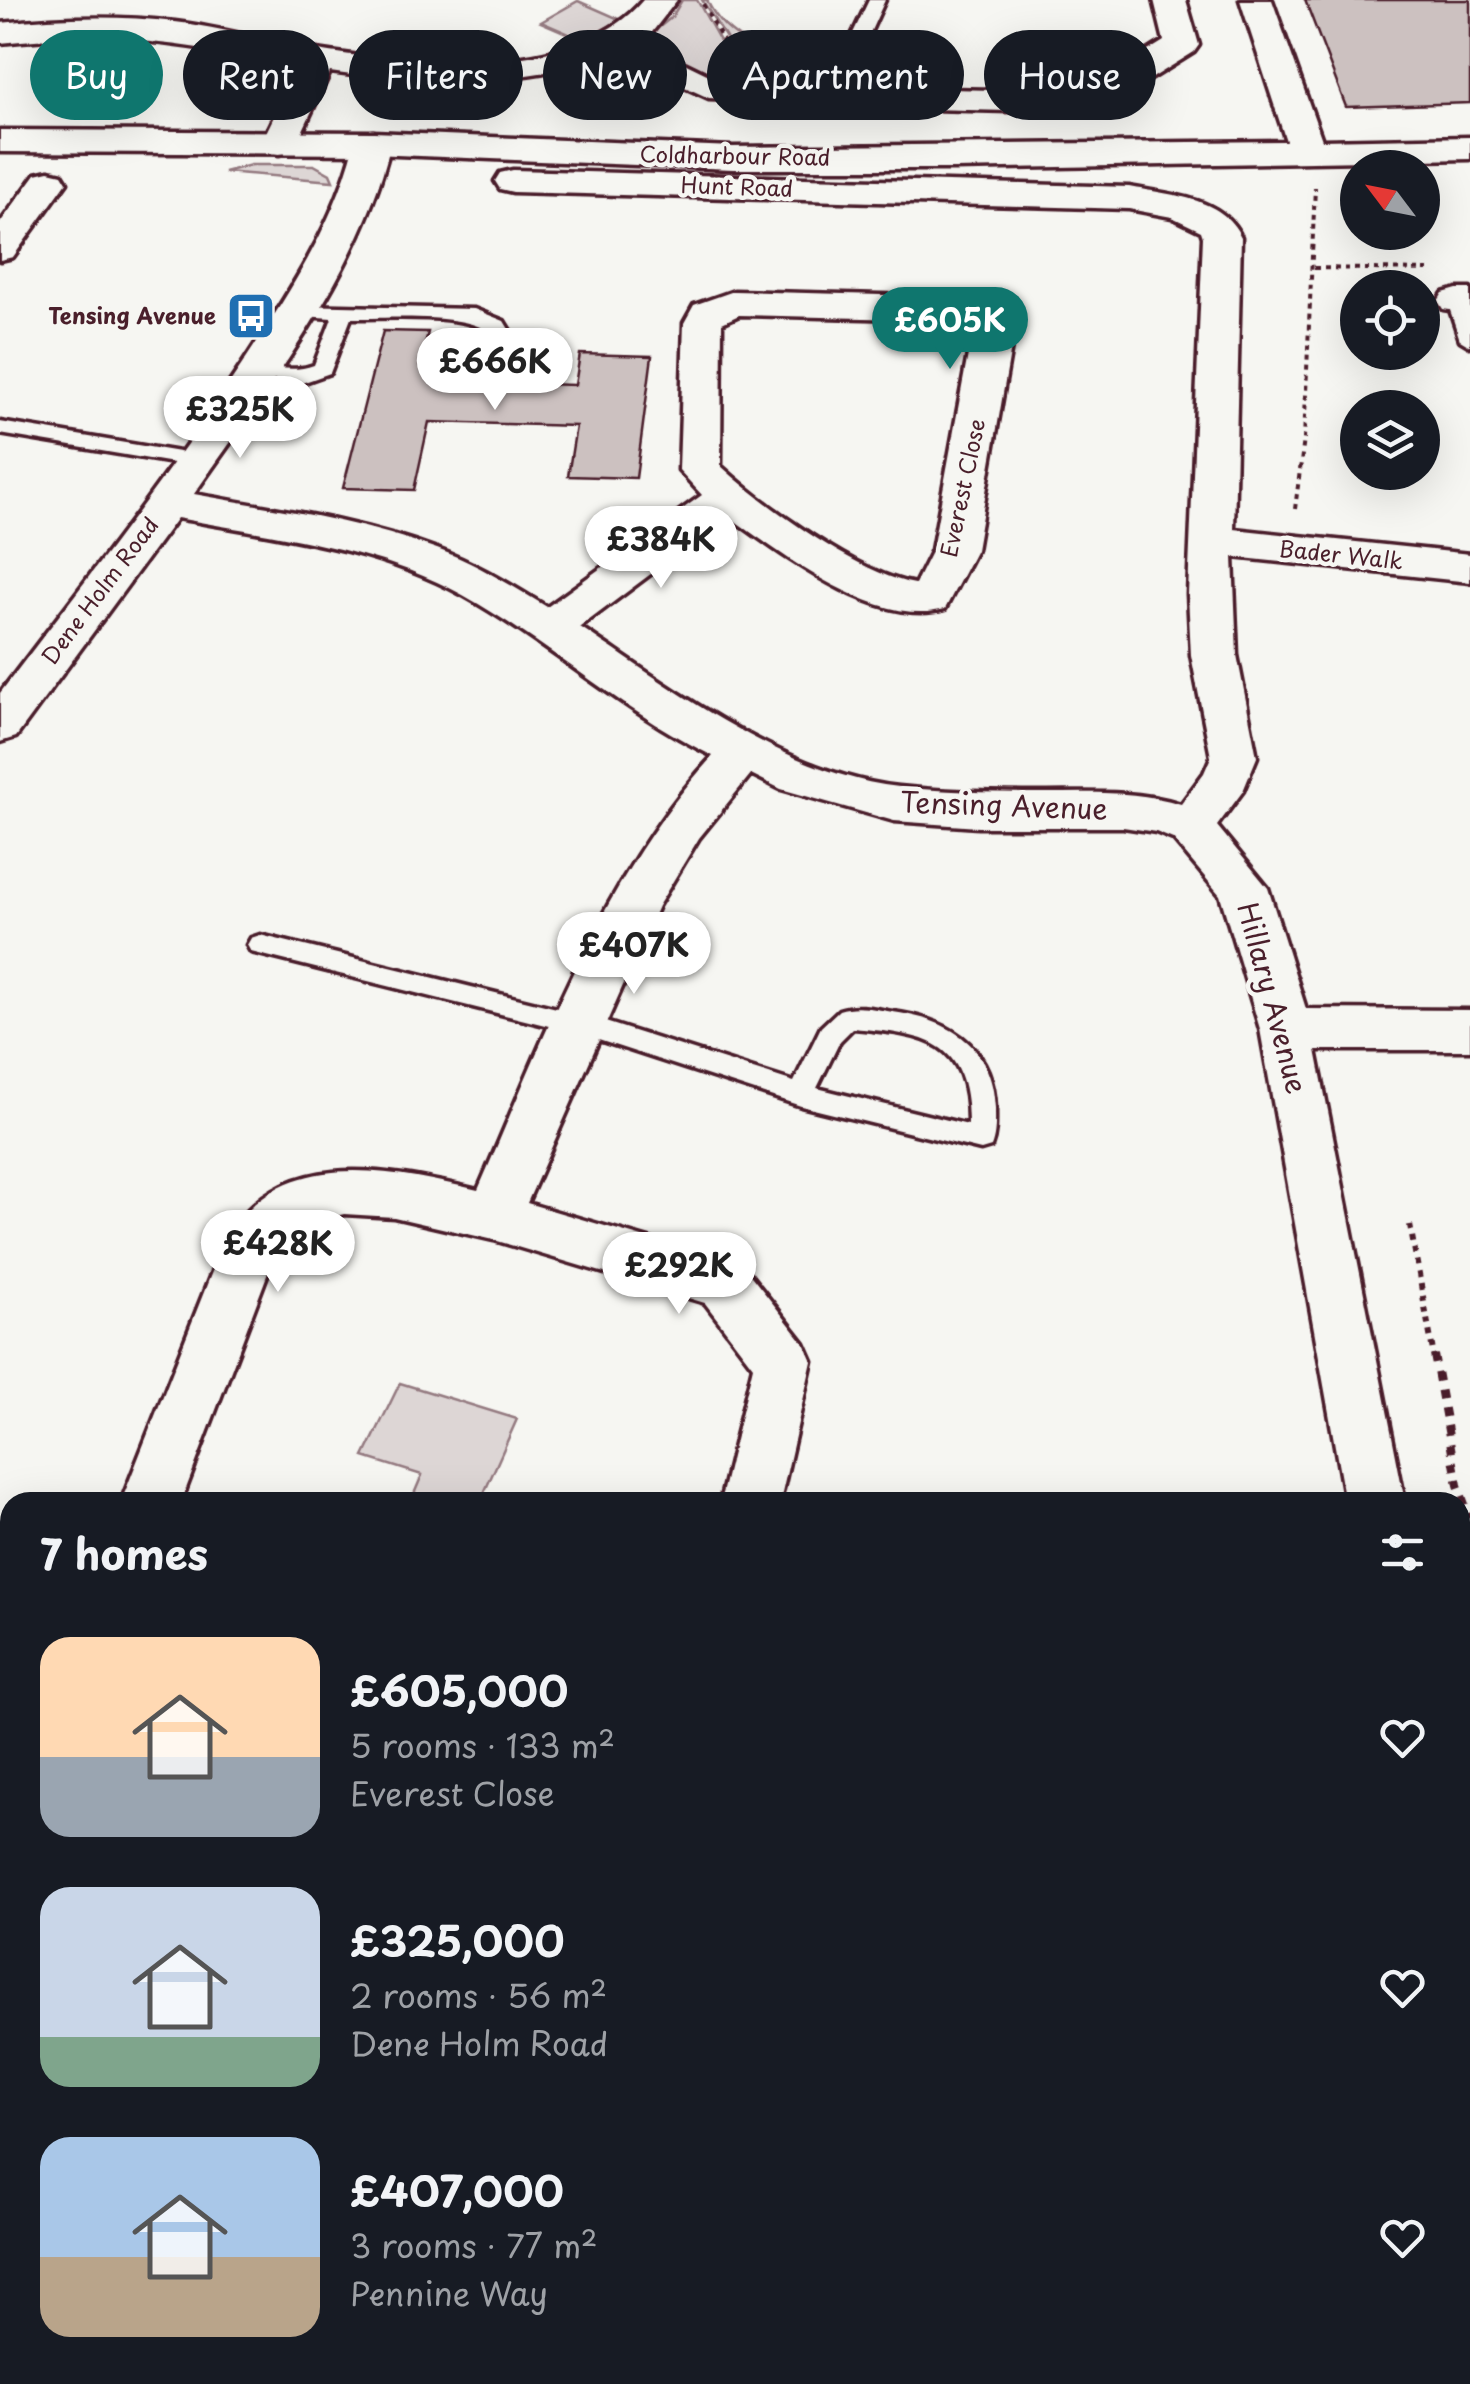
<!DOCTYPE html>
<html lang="en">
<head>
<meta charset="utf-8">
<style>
  :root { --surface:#171b24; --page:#20242c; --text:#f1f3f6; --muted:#9ea1a6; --accent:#0f766e }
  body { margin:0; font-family:"Playpen Sans",sans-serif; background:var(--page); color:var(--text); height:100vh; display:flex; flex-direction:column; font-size:38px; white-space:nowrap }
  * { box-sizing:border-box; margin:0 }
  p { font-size:32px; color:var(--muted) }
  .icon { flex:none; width:55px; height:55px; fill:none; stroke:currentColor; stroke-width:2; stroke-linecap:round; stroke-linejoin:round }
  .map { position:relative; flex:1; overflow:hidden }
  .details { position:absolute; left:0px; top:1492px; width:1470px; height:892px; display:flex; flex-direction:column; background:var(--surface); border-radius:30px 30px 0 0; box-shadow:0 10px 40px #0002 }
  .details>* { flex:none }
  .top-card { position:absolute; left:30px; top:30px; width:1410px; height:90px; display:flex; gap:20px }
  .needle { width:65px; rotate:302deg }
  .tools { position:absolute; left:1340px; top:150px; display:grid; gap:20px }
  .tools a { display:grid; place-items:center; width:100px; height:100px; border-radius:50%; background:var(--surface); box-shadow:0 10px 40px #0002; font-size:50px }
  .price { position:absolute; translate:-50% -85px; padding:0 22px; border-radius:35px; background:#fff; color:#222; font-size:32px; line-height:65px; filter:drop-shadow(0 2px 5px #0008) }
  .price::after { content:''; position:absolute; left:50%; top:60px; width:30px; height:22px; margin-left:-15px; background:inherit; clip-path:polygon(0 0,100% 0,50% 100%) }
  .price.active { background:var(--accent); color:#fff }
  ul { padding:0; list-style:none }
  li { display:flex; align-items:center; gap:30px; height:250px; padding:0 40px }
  li span { display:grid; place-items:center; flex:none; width:280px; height:200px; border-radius:30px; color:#555 }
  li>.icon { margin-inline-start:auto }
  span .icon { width:120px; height:120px; fill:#fffc; stroke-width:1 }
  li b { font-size:42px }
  h2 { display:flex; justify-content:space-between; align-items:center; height:120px; padding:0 40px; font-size:42px }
  .tag { padding:0 35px; border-radius:45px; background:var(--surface); box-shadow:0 10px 40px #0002; font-size:35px; line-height:90px }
  .tag.active { background:var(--accent); color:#fff }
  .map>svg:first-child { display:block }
</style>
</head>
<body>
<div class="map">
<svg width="1470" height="2384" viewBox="0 0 1470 2384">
  <rect width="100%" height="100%" fill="#f6f6f2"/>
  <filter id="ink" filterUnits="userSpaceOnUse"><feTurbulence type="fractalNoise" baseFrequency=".01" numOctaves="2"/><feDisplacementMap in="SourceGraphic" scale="20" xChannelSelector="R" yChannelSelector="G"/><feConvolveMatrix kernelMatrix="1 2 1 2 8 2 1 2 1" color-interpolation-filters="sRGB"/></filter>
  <g filter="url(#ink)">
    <path fill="#ddd6d5" stroke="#947a80" stroke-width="2.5" d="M682,0H697L729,57L748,80L713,77L641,42L672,17Z
      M702,0H707C729,51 793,60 840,74L836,82L753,81Z
      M578,1L619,19L620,20L583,40L541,22Z
      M251,165H314L330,174L333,181L224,172Z
      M400,1383L517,1419L480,1502H440L414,1494L422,1475L364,1457Z"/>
    <path fill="#ccc1c0" stroke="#4a1f2b" stroke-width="2.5" d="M1305,0H1470V103L1346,107Z
      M383,331L428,332L420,366H446L442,381L575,385L580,354L652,356L636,478L568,476L576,426L429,422L414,490L343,488Z"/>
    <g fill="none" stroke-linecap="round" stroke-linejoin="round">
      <g stroke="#4a1f2b" stroke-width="7">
        <path id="service" d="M869,0H885L848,81L847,93L832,97L830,81Z
          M1457,295L1464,297L1470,311V346L1460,340L1447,301Z
          M296,305L474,309L504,321L515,339L508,355L501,357L491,351L495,339C479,310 384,319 351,318L330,373L299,384L251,376L248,372C262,361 290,375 314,365L332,318L289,315L286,311Z
          M0,422L197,455L207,461L197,467L0,434Z
          M260,935L577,1013L794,1082L821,1027L839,1010C856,1004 876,1009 893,1012C950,1020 993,1045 995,1108C995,1121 996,1135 991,1147L981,1150L801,1106L577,1033L251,952L247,945L251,938ZM853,1028C927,1035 969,1039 968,1125L817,1088L840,1041Z"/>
      </g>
      <g stroke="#4a1f2b" stroke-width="7">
        <path id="minor" d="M643,0H677L649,36L639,41L715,78L838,83L853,87L1082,92L1164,41L1154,0H1186L1199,45L1194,52L1101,110L1089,113L849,107L834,103L709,98L614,55C522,85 425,86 330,72L297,143L292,151L279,154L266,151L261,143L298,67C192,44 110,31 0,43V23C58,17 117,15 175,22C223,28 270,42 317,50C412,65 576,80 643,0Z
          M373,132L386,135L391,143C360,273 269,386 194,494C276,509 359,520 437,549C476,563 512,586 547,607L702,495L679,470L684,323L694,305L734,291L954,297C979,304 1009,320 1011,347L976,550L945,609C876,628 782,554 728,516L580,627C672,688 786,775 899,787C947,792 996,793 1044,793C1090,793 1136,790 1181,804L1204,773L1211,757L1191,655L1188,594L1203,237L1201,231L1172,217L1129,209L513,192L500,189L495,181L500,173L513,170L1129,187C1169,195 1222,196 1241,237L1234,529L1470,554V582L1233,557L1237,655L1257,757L1243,791L1217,826L1268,888L1306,1009L1470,1010V1050H1316L1405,1502H1345L1260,1029L1220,895L1173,839L1156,832L1123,827H978L894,821L781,789L751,774L699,838L658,906L527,1203L744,1267L804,1343L812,1361L780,1502H720L753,1366L705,1303L494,1240L394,1217L344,1214L314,1222L298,1232L272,1262L181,1502H121L221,1249C273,1143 385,1169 478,1190C542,1043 603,875 713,756C624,713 549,643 463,595C375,547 274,536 177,518L16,737L0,742V693C82,585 166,479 241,366C287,296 334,226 355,143L360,135ZM739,315L945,320L971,338L932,550L915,584C858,574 764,505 721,466L722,323Z
          M49,171L62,174L67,182L13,257L0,260V223L36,174Z
          M1457,289H1470V313L1443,309L1438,301L1443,293Z
          M10,1761V1835L0,1839V1765Z
          M0,1869L10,1873V1944L0,1940Z
          M81,2375H159L156,2384H77Z
          M691,2375H777L781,2384H694Z
          M1365,2375H1441L1440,2384H1362Z"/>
      </g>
      <g stroke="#4a1f2b" stroke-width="7">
        <path id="tertiary" d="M1240,0H1272L1322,140L1470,137V159L955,169H733L373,154L0,152V130L373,132L733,147L1286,141Z"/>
      </g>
      <path stroke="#4a1f2b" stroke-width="4" stroke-dasharray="5 5" stroke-linecap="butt" d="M703,4L728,50
        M1314,268L1428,270
        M1295,509L1304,439L1315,187"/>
      <path stroke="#4a1f2b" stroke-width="6" stroke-dasharray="6 6" stroke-linecap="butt" d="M1410,1225L1434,1357"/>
      <path stroke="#4a1f2b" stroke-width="8" stroke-dasharray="9 9" stroke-linecap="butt" d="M1434,1355L1458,1485L1470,1518
        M626,2375L640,2384"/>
      <use href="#service" fill="#f6f6f2" fill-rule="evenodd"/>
      <use href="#minor" fill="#f6f6f2" fill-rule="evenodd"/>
      <use href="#tertiary" fill="#f6f6f2" fill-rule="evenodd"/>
    </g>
  </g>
  <defs>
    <g id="bus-square" transform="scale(2.5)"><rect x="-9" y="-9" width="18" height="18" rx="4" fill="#1f6fb2" stroke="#f6f6f2"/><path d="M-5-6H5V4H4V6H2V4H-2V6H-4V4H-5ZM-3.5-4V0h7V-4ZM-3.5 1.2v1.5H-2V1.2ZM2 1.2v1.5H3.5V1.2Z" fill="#fff"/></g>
  </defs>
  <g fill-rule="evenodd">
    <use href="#bus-square" x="251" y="316"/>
  </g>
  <g text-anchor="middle" stroke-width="9" stroke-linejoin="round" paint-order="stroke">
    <g font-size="22" fill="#4a1f2b" stroke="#f6f6f2">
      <text transform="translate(735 156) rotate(1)" y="8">Coldharbour Road</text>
      <text transform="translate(737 187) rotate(2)" y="8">Hunt Road</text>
      <text transform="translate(963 488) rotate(-78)" y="8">Everest Close</text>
      <text transform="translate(1341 555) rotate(6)" y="8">Bader Walk</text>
      <text transform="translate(100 591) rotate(-53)" y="8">Dene Holm Road</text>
    </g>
    <g font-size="22" font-weight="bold" fill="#4a1f2b" stroke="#f6f6f2" text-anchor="end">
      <text x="216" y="324">Tensing Avenue</text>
    </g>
    <g font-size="28" fill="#4a1f2b" stroke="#f6f6f2">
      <text transform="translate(1004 806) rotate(2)" y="10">Tensing Avenue</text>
      <text transform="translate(1272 998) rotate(75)" y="10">Hillary Avenue</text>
    </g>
  </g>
</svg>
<div class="tools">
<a><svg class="needle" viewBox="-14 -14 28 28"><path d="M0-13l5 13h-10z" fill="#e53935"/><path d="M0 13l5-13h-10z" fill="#9ea1a6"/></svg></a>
<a><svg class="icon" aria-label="locate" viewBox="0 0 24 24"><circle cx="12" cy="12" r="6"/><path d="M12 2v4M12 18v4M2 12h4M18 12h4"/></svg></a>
<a><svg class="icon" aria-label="layers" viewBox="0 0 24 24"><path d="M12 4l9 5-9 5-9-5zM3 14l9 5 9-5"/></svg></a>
</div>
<b class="price active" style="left:950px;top:372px">£605K</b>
<b class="price" style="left:495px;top:413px">£666K</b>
<b class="price" style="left:240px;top:461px">£325K</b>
<b class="price" style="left:661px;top:591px">£384K</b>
<b class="price" style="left:634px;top:997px">£407K</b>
<b class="price" style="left:278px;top:1295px">£428K</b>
<b class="price" style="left:679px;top:1317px">£292K</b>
<div class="top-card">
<a class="tag active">Buy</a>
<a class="tag">Rent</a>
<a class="tag">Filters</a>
<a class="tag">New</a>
<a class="tag">Apartment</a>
<a class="tag">House</a>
</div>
<section class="details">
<h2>7 homes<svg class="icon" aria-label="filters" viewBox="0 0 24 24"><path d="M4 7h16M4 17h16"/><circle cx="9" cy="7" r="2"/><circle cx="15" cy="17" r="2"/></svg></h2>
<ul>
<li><span style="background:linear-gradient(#ffd9b3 60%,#9aa5b1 0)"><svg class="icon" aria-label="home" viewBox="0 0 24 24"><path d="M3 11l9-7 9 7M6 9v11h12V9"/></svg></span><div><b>£605,000</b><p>5 rooms · 133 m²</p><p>Everest Close</p></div><svg class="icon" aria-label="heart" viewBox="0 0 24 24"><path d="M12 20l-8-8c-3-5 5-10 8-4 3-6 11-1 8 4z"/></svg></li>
<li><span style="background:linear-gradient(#c9d6e8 75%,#7fa58c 0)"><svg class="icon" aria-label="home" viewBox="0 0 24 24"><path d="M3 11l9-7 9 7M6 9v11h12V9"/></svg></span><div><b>£325,000</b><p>2 rooms · 56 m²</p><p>Dene Holm Road</p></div><svg class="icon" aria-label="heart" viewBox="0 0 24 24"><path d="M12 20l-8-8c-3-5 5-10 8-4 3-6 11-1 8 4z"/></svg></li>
<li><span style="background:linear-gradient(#a9c7e8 60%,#b9a48a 0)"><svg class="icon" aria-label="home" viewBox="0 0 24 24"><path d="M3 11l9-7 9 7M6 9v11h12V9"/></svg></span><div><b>£407,000</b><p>3 rooms · 77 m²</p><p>Pennine Way</p></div><svg class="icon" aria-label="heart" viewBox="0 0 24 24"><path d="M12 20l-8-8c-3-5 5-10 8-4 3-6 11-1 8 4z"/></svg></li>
</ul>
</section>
</div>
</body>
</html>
